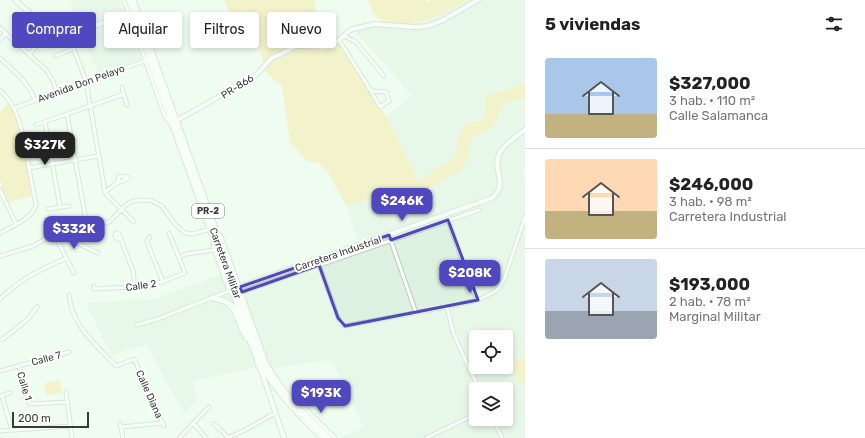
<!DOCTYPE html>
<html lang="es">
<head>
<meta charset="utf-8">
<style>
  :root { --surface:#fff; --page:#f6f6f6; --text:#222; --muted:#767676; --line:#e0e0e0; --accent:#5048bf }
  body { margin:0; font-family:Rubik,sans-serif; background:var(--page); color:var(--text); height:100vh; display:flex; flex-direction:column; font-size:15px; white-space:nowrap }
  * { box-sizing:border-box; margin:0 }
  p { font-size:13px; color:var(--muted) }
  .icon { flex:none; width:22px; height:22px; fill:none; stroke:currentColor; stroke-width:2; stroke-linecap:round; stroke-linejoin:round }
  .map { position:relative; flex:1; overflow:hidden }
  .drawer { display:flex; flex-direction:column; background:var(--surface); width:340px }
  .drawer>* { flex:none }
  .banner { position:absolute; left:12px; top:12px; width:380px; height:36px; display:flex; gap:8px }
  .controls { position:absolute; left:469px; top:330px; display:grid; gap:8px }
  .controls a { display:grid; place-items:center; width:44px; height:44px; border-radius:4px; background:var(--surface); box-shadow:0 2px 6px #0003; font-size:20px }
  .scale { position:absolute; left:12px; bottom:10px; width:77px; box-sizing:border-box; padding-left:4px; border:2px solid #353b36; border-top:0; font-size:11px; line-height:14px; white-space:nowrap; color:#353b36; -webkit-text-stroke:3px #fff; paint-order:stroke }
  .price { position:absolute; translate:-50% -34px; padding:0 9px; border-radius:8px; background:var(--accent); color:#fff; font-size:13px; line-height:26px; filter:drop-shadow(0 1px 2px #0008) }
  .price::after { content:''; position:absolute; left:50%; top:24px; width:12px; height:9px; margin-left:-6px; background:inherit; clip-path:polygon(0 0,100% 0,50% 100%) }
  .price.current { background:#222; color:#fff }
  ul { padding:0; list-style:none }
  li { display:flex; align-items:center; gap:12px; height:100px; padding:0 20px }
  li+li { border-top:1px solid var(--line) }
  li span { display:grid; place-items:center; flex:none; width:112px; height:80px; border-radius:4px; color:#555 }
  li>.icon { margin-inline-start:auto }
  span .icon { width:48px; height:48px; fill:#fffc; stroke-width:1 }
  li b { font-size:17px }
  h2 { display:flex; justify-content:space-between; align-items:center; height:48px; padding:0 20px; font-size:17px }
  .pill { padding:0 14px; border-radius:4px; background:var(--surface); box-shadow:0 2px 6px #0003; font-size:14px; line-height:36px }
  .pill.current { background:var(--accent); color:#fff }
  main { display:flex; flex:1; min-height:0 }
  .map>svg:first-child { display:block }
</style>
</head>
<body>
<main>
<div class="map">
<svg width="525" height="438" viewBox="0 0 525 438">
  <rect width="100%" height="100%" fill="#eefdf0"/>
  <path fill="#ddf1e0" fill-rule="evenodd" d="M70,0H120L141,59L99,75L81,34Z
    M470,0H525V84L513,88L502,90L487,105L486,114L482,121L469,122L457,139V149L453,160L434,169L427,176L418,181L386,116L412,95L350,26L367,22L382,21L408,24L434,18Z
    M525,99V169L523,172L525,181V355L514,363V371L522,385H525V438H339L364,428L333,362L325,360L272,369L268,362L240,282L358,241L346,205L369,199L393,202L420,195L429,190L439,181L459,172L469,154L471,140L473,137L490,129L498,120L501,107L504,102ZM476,337H506V367H476ZM476,389H506V419H476Z
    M222,274L257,366L249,369L193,381L198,401L185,412L179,405L146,344L112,355L85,303L154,299Z"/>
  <path fill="#f7e79b" d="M224,0H316L314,7L321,23L312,37L314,48L322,50L340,43L386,116L418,181L427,176L434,169L453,160L457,149V139L464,128L469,122L482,121C487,112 487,106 485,96L525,84V99L504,102L501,107L498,120L490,129L473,137L471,140L469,154L465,163L459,172L439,181L429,190L420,195L401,202H393L369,199L346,205L327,171L319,163L307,161L290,142L282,86L266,73L260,49L245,46Z
    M368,0H425L428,3L431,0H470L434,18L408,24L382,21L373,13Z
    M8,103C24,125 27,168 32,196L19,199L9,203L1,187L2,185V182H0V112Z
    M525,355V385H522L514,371V363Z
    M59,380L62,392L47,396L44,383Z"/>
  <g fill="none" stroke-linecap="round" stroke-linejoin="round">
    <g stroke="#bbcabd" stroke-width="5">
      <path id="minor" d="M124,0L165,117L169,122L172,123
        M0,28L46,70L52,79L57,92
        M344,36L356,42L384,76
        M0,40L6,33
        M339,40L371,91L386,92L389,101L380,107L371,91
        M72,44L86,81L105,192L109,197L134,222
        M29,54L37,46
        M55,56L73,49
        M0,58C14,72 28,81 35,100
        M122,87L127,105
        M0,90C20,108 23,136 28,161C30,176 33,190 36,204C34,218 11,227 0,233
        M14,108L150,59
        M67,114L87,226
        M45,122L60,207
        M36,125L124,94
        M29,168L98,156
        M119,176L128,177L127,179L117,183Z
        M0,190L16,224
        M105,192L117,183
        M48,209L69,206
        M448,220L474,293L478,300
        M66,230C73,243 85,247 98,253
        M218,233L221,236L265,359
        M54,234L74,273
        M389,235L416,313
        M150,237L148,239L147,242L163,282
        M121,240L116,238L115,235L116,233L119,234L120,237L133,271L135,287
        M213,246L227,286L233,296
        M0,256L33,246L54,234L109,222L127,204L133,201L144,200L152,201L162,206L174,223L185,233L192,234L211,229V230
        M179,257L186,254L215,250
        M319,265L338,318L340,323L345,326L447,307L478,300L494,292L499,288L505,277L525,217
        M94,286V289L150,286L185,273L169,233
        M242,292L479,210
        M69,295C72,326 96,345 116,366L134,359L164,426
        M0,299C20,279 41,269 67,258
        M447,307L454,335L479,389
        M136,325L158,319L229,291
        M0,340L3,339L28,319L37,307
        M19,366L30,404L68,402
        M0,371L69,352
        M66,392L72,438
        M0,396L10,393
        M2,396L12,430
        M297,400L335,438
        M493,419L502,438
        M120,423L123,438
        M193,423L206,438
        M214,424L229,438
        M121,427L163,423
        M0,431L71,426
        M181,438L180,437L209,407
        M227,438L245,430L275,413
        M426,438L476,414"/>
    </g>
    <g stroke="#bbcabd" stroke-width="6">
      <path id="tertiary" d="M15,0L52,33L62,37L129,14
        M174,122L208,103L256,75L272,58L287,51L295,46L330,45L339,40L350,30L374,24L414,27L428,26L441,21L478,0
        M229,291L492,198C509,184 492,170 499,154C504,144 517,136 525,130
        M257,358V363L262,373L284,438"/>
    </g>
    <g stroke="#bbcabd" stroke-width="7">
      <path id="primary" d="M129,0L159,87L254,351C271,387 295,411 323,438
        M133,0L259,351C277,388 300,410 329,438
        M212,298C218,299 224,300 228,303C237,308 240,328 247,338"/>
    </g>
    <use href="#minor" stroke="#fff" stroke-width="3"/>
    <use href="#tertiary" stroke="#fff" stroke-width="4"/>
    <use href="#primary" stroke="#fff" stroke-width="5"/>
  </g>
  <path d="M0 0H525V438H0ZM448,220L478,300L345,326L338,318L319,265L242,292L240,287L389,235L391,240Z" fill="#eefdf0" fill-opacity=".55" fill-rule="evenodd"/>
  <path fill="none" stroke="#5048bf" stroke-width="3" stroke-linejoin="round" d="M448,220L478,300L345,326L338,318L319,265L242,292L240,287L389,235L391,240Z"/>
  <g text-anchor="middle" stroke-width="4" stroke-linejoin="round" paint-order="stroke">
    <rect fill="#fff" stroke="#727672" stroke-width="1" x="192" y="204" width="32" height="14" rx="3"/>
    <g font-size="9" font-weight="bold" fill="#353b36">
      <text x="208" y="214">PR-2</text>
    </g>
    <g font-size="10" fill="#353b36" stroke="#fff">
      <text transform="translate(81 83) rotate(-20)" y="4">Avenida Don Pelayo</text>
      <text transform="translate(237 86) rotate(-32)" y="4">PR-866</text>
      <text transform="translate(338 253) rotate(-19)" y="4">Carretera Industrial</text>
      <text transform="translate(226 263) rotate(70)" y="4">Carretera Militar</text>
      <text transform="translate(141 285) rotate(-8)" y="4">Calle 2</text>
      <text transform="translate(46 358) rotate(-15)" y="4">Calle 7</text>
      <text transform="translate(25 386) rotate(73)" y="4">Calle 1</text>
      <text transform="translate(150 394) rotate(66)" y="4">Calle Diana</text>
    </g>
  </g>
</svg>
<div class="controls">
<a><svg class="icon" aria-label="locate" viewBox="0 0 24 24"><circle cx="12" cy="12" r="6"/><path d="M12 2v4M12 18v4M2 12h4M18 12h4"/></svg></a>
<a><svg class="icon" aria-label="layers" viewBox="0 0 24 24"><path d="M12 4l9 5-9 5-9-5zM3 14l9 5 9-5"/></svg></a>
</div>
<div class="scale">200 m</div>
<b class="price current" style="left:45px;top:166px">$327K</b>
<b class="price" style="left:402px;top:222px">$246K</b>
<b class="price" style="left:74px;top:250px">$332K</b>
<b class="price" style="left:470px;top:294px">$208K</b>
<b class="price" style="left:321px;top:414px">$193K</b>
<div class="banner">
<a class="pill current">Comprar</a>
<a class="pill">Alquilar</a>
<a class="pill">Filtros</a>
<a class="pill">Nuevo</a>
</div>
</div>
<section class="drawer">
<h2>5 viviendas<svg class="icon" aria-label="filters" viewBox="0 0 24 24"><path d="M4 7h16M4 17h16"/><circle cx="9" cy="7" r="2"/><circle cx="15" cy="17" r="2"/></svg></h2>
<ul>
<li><span style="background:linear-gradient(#a9c7e8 70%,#c2b280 0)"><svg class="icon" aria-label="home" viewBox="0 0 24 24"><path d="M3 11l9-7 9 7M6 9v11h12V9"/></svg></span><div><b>$327,000</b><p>3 hab. · 110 m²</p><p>Calle Salamanca</p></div></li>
<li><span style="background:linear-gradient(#ffd9b3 65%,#c2b280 0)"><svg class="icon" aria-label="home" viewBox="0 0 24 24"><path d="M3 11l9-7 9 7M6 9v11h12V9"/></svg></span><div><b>$246,000</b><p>3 hab. · 98 m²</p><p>Carretera Industrial</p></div></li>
<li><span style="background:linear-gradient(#c9d6e8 65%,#9aa5b1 0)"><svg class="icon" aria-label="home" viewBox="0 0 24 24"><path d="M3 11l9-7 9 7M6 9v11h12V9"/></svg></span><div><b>$193,000</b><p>2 hab. · 78 m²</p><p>Marginal Militar</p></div></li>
</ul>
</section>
</main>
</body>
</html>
